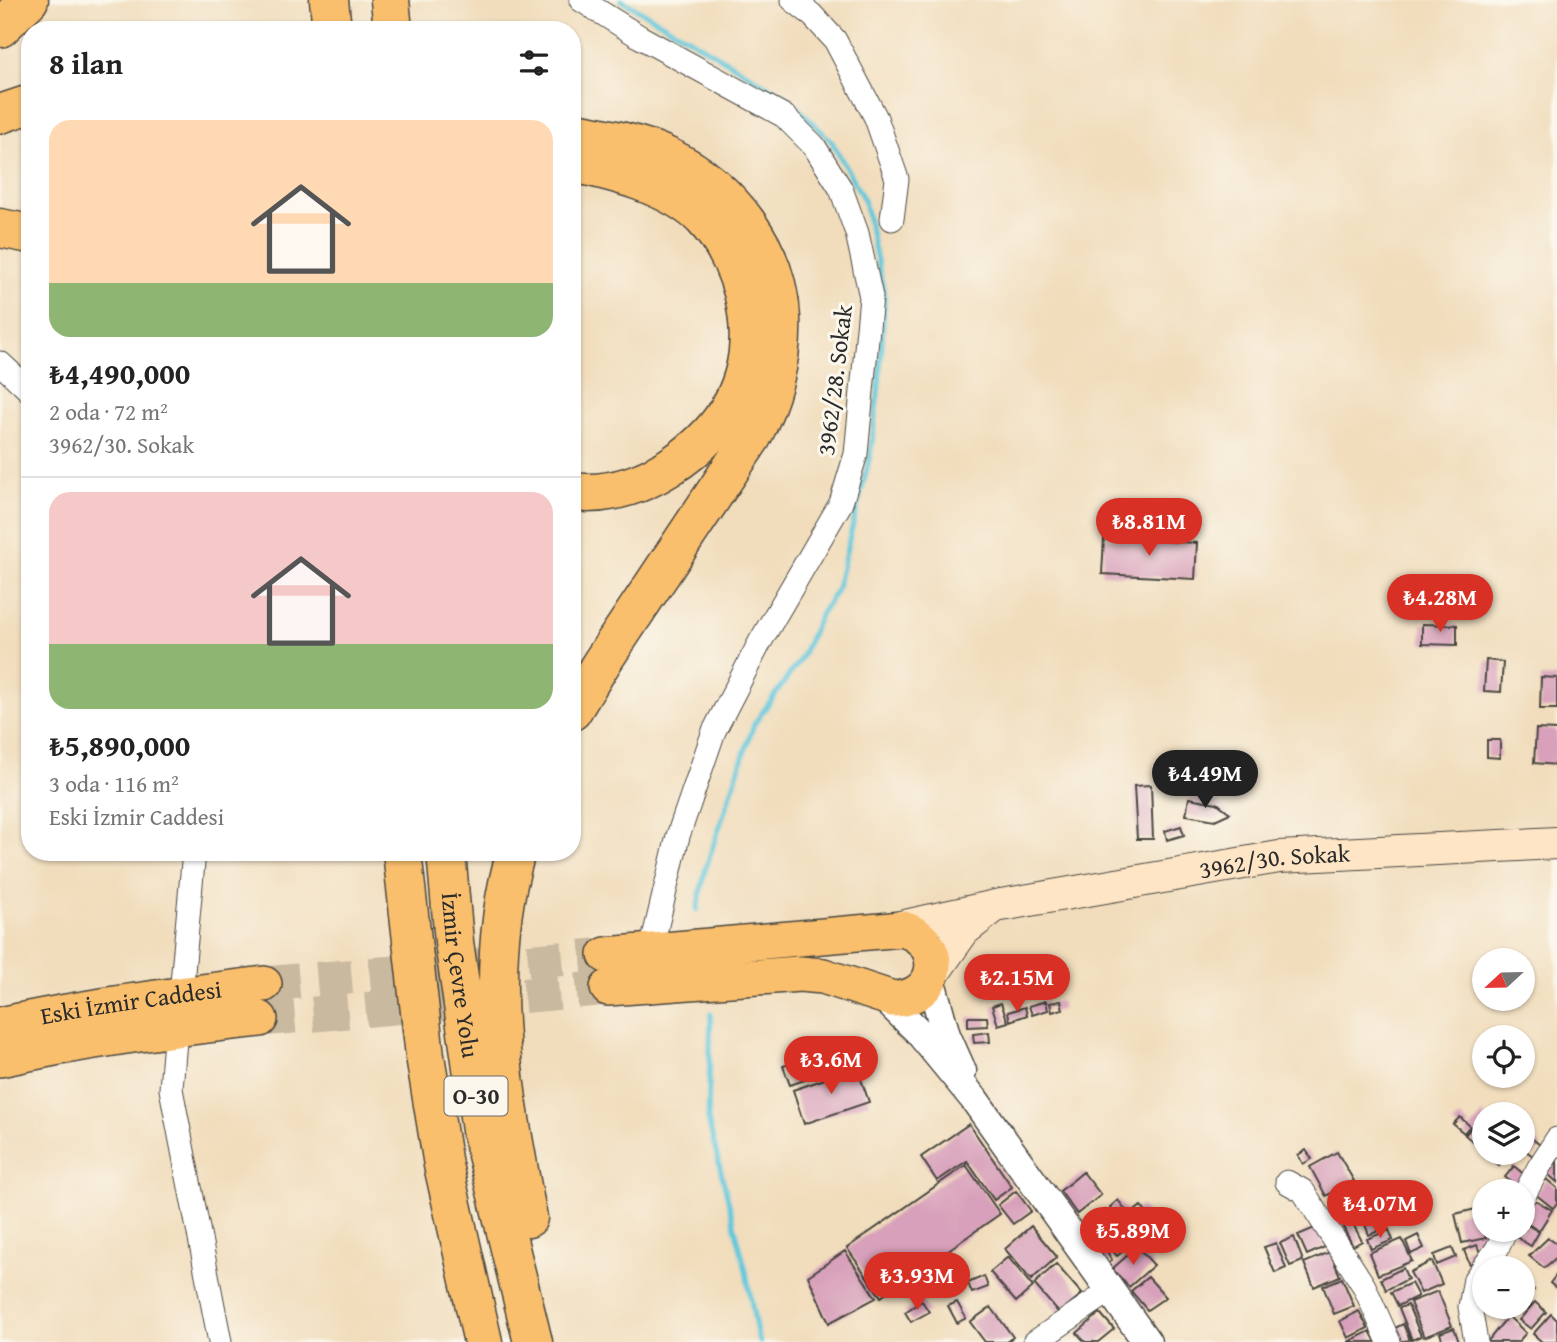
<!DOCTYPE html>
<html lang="tr">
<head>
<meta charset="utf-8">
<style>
  :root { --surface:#fff; --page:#f2f2f2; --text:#222; --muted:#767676; --line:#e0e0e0; --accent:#d93025 }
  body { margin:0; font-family:"Gentium Book Plus",serif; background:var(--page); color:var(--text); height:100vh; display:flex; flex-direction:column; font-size:26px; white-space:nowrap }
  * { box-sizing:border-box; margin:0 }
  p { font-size:23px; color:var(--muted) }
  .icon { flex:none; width:38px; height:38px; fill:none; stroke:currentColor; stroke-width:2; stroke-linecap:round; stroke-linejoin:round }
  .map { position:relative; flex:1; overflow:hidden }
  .panel { position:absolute; left:21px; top:21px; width:560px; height:840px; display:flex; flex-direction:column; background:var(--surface); border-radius:28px; box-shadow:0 2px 5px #0004 }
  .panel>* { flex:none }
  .needle { width:46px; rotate:248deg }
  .buttons { position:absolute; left:1472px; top:948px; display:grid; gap:14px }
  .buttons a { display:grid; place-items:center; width:63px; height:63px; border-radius:50%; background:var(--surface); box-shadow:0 2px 5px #0004; font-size:35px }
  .price { position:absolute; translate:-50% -60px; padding:0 16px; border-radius:24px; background:var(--accent); color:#fff; font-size:23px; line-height:46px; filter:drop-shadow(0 2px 4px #0008) }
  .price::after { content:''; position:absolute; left:50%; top:42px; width:21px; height:16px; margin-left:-10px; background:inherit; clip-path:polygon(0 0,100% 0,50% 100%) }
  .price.on { background:#222; color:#fff }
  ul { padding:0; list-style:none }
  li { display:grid; align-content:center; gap:14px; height:371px; padding:0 28px }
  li+li { border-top:2px solid var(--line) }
  li span { display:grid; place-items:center; height:217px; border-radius:21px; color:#555 }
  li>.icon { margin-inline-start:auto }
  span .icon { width:126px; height:126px; fill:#fffc; stroke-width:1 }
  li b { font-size:30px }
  h2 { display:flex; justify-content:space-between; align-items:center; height:84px; padding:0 28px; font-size:30px }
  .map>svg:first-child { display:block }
</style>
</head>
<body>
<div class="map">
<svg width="1557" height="1342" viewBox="0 0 1557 1342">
  <rect width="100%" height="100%" fill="#fbf7ec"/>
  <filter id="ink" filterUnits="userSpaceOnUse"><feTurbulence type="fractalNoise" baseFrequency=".0143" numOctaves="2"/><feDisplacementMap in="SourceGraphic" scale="14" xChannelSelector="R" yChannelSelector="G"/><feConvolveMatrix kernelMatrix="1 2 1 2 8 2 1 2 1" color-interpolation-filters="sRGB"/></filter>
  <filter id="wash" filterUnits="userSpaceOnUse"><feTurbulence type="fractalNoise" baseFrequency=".00686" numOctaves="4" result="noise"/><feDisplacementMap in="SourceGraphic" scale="28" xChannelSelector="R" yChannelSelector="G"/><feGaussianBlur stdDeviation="1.57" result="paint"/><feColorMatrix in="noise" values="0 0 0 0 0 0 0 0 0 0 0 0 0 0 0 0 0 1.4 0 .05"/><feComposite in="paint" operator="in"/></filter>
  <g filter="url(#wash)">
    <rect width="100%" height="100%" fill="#f1ddbc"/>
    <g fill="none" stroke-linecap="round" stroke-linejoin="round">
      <path stroke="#5fc7db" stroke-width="5" d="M621,0L690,39L789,99L832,142L864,200L885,297L879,386L870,456L836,592L821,613L800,660L754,724L705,870L697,910
        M711,1014L708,1120L746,1271L757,1334L760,1342"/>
    </g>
    <g id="blocks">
      <path fill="#d8a0ba" d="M1104,538L1197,543L1195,579L1102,574Z
        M1422,624L1457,625V645L1422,644Z
        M1486,660L1503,662L1501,692L1484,691Z
        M1541,677L1557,678V709H1540Z
        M1536,729L1557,730V765L1534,763Z
        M1487,740H1500V758L1487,757Z
        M1151,785L1153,839H1137L1134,786Z
        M1189,798L1217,803L1230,813L1215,820L1186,815Z
        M1181,826L1184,835L1167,840L1165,831Z
        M1046,1001L1048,1010L1032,1015L1029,1006Z
        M1061,1001L1063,1009L1052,1012L1050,1003Z
        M1001,1003L1008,1022L998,1025L992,1006Z
        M1025,1007L1027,1015L1010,1021L1008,1012Z
        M968,1017H987L988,1026L968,1027Z
        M989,1032L990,1042L974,1043L973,1034Z
        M846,1045L852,1064L790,1085L783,1066Z
        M857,1068L869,1102L804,1124L793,1090Z
        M1484,1113V1151L1465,1135Z
        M1460,1117L1470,1126L1464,1133L1453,1124Z
        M969,1124L1012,1187L994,1200L967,1161L937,1181L921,1157Z
        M1527,1134L1541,1146L1533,1156L1522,1148V1140Z
        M1306,1150L1312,1159L1303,1164L1298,1155Z
        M1337,1152L1354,1181L1326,1196L1310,1167Z
        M1499,1153H1510L1499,1165L1493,1160Z
        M1557,1154V1182L1543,1170Z
        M966,1165L1000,1214L881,1297L847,1248Z
        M1514,1166L1527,1177L1518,1188L1505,1177Z
        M1083,1172L1101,1195L1077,1214L1060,1191Z
        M1546,1179L1557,1188V1203L1553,1208L1535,1194Z
        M1359,1189L1371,1210L1344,1224L1333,1203Z
        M1016,1191L1031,1211L1013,1224L998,1205Z
        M1118,1200L1128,1213L1120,1219L1110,1207Z
        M1535,1200L1552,1210L1539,1231L1522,1220Z
        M1141,1206L1156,1225L1147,1232L1131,1214Z
        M1480,1208L1486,1238L1462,1243L1455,1214Z
        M1105,1210L1112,1222L1087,1236L1081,1224Z
        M1380,1213L1386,1228L1369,1235L1363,1219Z
        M1128,1215L1143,1235L1117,1256L1101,1237Z
        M1352,1222L1362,1241L1353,1246L1343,1227Z
        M1522,1222L1539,1232L1531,1246L1513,1235L1516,1230H1522Z
        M1031,1226L1057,1257L1031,1280L1005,1249Z
        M1317,1227L1325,1247L1307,1255L1298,1235Z
        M1389,1230L1393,1240L1371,1249L1367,1239Z
        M1418,1235L1424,1248L1411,1254L1406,1241Z
        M1294,1237L1303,1261L1290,1266L1280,1243Z
        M1548,1238L1557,1244V1257L1544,1268L1529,1256Z
        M1100,1239L1112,1260L1105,1264L1093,1243Z
        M1402,1239L1412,1261L1378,1275L1369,1253Z
        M1276,1243L1286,1268L1275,1273L1264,1247Z
        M1477,1245L1484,1264L1471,1268L1464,1250Z
        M1137,1247L1154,1265L1129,1287L1112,1269Z
        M1452,1248L1456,1257L1437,1265L1434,1255Z
        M845,1251L876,1298L829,1323L808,1276Z
        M1330,1252L1340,1276L1314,1287L1304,1263Z
        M1008,1257L1033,1287L1016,1302L990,1272Z
        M1432,1261L1442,1284L1421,1293L1410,1272Z
        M1056,1264L1082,1294L1059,1313L1034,1284Z
        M1403,1268L1408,1279L1386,1290L1381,1279Z
        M1557,1274V1289L1550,1283Z
        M984,1276L988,1287L972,1293L968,1283Z
        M1148,1277L1166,1297L1147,1310L1131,1291Z
        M1522,1277L1534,1290L1522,1301Z
        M1342,1278L1354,1306L1334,1314L1323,1286Z
        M1411,1283L1418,1296L1398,1306L1391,1292Z
        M1438,1291L1452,1326L1424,1337L1410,1302Z
        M922,1301L929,1312L911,1322L905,1312Z
        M957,1302L966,1318L957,1323L948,1306Z
        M1535,1302L1546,1312L1531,1329L1519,1320Z
        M1408,1305L1421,1336L1412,1340L1399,1308Z
        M991,1307L1013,1337L1006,1342H985L970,1322Z
        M1359,1311L1368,1328L1348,1338L1340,1321Z
        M1100,1313L1114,1329L1098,1342H1085L1077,1333Z
        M1551,1314L1557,1320V1342H1542L1533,1334Z
        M1508,1316L1526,1333L1518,1342H1487Z
        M1403,1324L1410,1340L1397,1342L1391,1330Z
        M1454,1328L1459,1342H1443L1440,1333Z
        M1370,1331L1376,1342H1348Z"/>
    </g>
  </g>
  <g filter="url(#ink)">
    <use href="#blocks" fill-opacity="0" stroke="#494641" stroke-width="2"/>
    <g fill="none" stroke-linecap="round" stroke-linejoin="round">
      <path stroke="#c9b99f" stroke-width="35" stroke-dasharray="35 18" stroke-linecap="butt" d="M264,984L606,955
        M260,1019L608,988"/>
      <g stroke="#494641" stroke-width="25">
        <path id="minor" d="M581,0L640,37L784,116L814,146L841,189L857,233L871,297L856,454L841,503L760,642L714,731L678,836L651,950
          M793,0L811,14L835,40L876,118L897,179L892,219
          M0,363L30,391
          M181,994L194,852
          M176,1028L171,1089L220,1342
          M1287,1182L1303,1191L1364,1286L1389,1342
          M1522,1199L1539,1167L1557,1139
          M1035,1342L1111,1290
          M1476,1342L1470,1307L1475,1279L1497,1249L1506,1230"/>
      </g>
      <g stroke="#494641" stroke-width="31">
        <path id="tertiary" d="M930,978L946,1035L962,1071
          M882,996L918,1031L974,1099L1147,1342"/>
      </g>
      <g stroke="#494641" stroke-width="34">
        <g id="secondary">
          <path id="s1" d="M891,929L995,906L1279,857L1557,843"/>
          <path d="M930,978L964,930L991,909"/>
        </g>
      </g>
      <g stroke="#494641" stroke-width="38">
        <g id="primary">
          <path d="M606,955L903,929C948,943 940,999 893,999L823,976L800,974L608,988"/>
          <path id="s2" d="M0,1025C87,1006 176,995 264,984"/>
          <path d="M0,1059C86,1040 173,1028 260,1019"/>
        </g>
      </g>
      <g stroke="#494641" stroke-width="41">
        <g id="motorway">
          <path d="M329,0L332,30"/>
          <path d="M390,0L393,30"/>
          <path d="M0,28L29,0"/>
          <path d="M0,114L30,104"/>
          <path d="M572,131C605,138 640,143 670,158C731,187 778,250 781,318C783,360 771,400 752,437L602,662L572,711"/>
          <path d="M572,163C615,172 671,186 703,218C723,239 735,264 743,292C762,368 733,427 668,468C639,486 606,496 572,492"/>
          <path d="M0,228L30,234"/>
          <path d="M402,852L425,1056L443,1165L483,1342"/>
          <path id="s3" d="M446,852L454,942L481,1130L533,1342"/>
          <path d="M516,852C480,972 505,1099 528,1218"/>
        </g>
      </g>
      <use href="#minor" stroke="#fff" stroke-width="23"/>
      <use href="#tertiary" stroke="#fff" stroke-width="28"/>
      <use href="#secondary" stroke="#fde5c5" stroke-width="32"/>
      <use href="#primary" stroke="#f9bf6d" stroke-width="35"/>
      <use href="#motorway" stroke="#f9bf6d" stroke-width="38"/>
    </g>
  </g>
  <g text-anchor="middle" stroke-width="6" stroke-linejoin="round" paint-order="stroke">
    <rect fill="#fbf7ec" stroke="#696865" stroke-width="2" x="444.5" y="1076.5" width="63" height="39" rx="5"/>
    <g font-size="23" font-weight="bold" fill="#2b2b2b">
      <text x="476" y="1104">O-30</text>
    </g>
    <g font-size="24" fill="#2b2b2b" stroke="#fbf7ec">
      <text transform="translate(835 380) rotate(-83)" y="8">3962/28. Sokak</text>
      <text dy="8" stroke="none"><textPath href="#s1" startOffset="390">3962/30. Sokak</textPath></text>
      <text dy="8" stroke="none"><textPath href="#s3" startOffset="124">İzmir Çevre Yolu</textPath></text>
      <text dy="8" stroke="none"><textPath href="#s2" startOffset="133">Eski İzmir Caddesi</textPath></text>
    </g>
  </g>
</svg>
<div class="buttons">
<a><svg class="needle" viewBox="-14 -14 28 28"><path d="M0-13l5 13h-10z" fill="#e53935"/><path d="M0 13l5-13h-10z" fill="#767676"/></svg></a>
<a><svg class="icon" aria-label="locate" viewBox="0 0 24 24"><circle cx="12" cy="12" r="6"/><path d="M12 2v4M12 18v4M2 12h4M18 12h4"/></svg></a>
<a><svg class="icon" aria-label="layers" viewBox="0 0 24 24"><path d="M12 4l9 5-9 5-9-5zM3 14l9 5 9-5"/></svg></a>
<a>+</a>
<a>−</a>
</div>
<b class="price" style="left:1149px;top:558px">₺8.81M</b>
<b class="price" style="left:1440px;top:634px">₺4.28M</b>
<b class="price on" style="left:1205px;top:810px">₺4.49M</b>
<b class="price" style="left:1017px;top:1014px">₺2.15M</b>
<b class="price" style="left:831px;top:1096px">₺3.6M</b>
<b class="price" style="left:1380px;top:1240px">₺4.07M</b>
<b class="price" style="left:1133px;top:1267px">₺5.89M</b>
<b class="price" style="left:917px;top:1312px">₺3.93M</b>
<section class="panel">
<h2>8 ilan<svg class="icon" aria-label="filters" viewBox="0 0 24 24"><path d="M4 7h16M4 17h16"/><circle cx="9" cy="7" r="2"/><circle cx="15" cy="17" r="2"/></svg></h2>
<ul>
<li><span style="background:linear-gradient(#ffd9b3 75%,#8fb573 0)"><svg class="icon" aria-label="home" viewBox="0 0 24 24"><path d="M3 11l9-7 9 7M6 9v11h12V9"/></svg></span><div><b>₺4,490,000</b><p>2 oda · 72 m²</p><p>3962/30. Sokak</p></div></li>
<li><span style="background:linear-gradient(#f6c9c9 70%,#8fb573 0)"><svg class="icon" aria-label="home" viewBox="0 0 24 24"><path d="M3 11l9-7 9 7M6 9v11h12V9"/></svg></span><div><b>₺5,890,000</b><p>3 oda · 116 m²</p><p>Eski İzmir Caddesi</p></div></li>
</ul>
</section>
</div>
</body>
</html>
